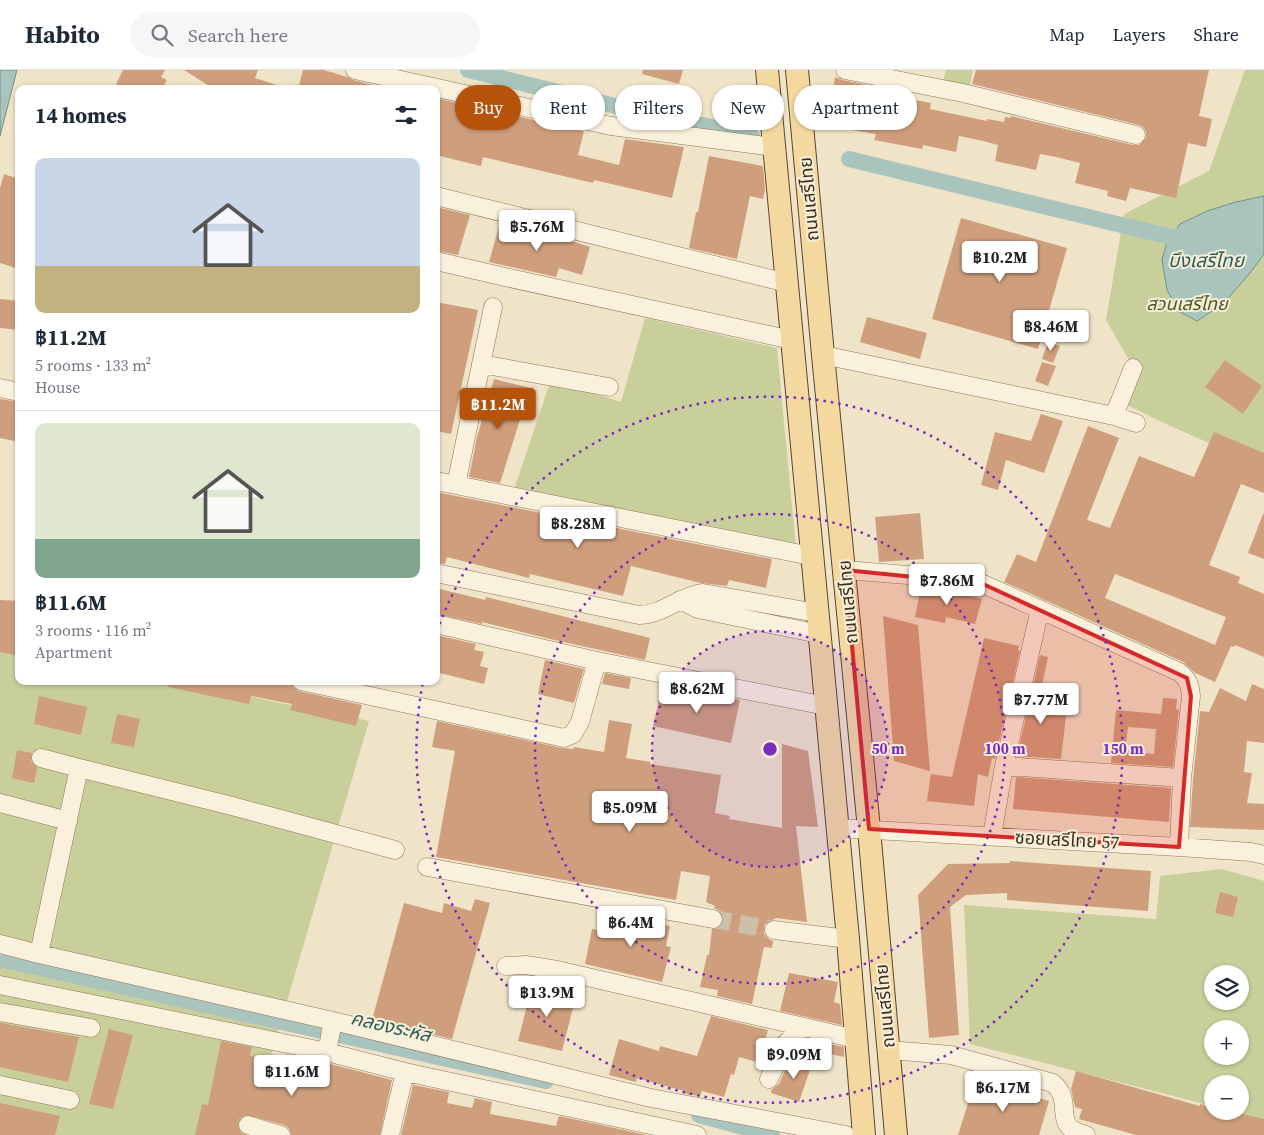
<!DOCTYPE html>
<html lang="en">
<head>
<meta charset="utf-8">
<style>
  :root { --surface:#fff; --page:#f6f6f7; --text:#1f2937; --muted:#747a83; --line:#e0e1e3; --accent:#b45309 }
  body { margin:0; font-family:"Source Serif 4","Noto Sans Thai",serif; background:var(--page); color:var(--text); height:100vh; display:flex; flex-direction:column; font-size:19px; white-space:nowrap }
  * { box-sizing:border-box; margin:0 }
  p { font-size:16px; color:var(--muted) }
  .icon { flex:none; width:28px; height:28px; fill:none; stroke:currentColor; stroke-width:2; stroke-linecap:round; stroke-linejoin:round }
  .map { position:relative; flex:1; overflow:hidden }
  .drawer { position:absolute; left:15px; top:15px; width:425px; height:600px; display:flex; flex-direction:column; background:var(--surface); border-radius:10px; box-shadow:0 1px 4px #0004 }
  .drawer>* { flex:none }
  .top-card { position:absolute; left:455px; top:15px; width:475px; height:45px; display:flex; gap:10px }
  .controls { position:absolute; left:1204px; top:895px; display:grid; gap:10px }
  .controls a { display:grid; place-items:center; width:45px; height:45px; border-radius:50%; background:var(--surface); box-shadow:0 1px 4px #0004; font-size:25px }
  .price { position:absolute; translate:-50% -42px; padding:0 11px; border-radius:5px; background:#fff; color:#222; font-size:16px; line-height:32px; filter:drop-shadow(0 1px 2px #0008) }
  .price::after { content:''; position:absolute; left:50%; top:30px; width:15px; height:11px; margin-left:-8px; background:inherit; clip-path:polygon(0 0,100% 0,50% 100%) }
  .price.current { background:var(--accent); color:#fff }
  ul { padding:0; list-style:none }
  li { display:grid; align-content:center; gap:10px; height:265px; padding:0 20px }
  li+li { border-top:1px solid var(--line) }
  li span { display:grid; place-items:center; height:155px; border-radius:10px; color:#555 }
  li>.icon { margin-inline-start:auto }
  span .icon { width:90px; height:90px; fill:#fffc; stroke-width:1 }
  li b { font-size:21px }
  h2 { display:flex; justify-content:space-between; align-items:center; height:60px; padding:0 20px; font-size:21px }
  .chip { padding:0 18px; border-radius:22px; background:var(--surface); box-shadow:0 1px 4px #0004; font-size:18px; line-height:45px }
  .chip.current { background:var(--accent); color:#fff }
  header { display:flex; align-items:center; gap:30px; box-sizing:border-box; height:70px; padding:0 25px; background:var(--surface); border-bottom:1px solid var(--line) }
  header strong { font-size:24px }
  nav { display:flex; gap:28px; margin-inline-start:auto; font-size:18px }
  .search { width:350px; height:45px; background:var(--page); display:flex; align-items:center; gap:12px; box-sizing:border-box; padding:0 18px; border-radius:28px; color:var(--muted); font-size:19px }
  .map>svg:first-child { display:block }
</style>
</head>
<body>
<header>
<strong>Habito</strong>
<div class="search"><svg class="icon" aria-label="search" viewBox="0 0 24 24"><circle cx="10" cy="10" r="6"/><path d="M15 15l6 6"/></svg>Search here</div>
<nav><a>Map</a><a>Layers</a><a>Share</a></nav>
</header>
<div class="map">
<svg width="1264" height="1065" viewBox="0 0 1264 1065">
  <rect width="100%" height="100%" fill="#f0e4c8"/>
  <path fill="#c9cf9b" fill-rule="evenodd" d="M946,0H973L969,19L943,12Z
    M1245,0H1264V397L1168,355L1121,332L1133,297L1106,250L1124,144L1209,101Z
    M645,248L777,278L796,477L514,419L551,310L621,332Z
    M0,575L19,579V611H174L369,651L248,1065H0Z
    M1222,799L1264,811V1049L1233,1041H1240V1014H1212V1036L970,974L964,835L1156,849L1160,806ZM1212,904H1240V931H1212ZM1212,959H1240V986H1212Z"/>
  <path fill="#a9c4bc" stroke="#6f938a" d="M0,0H17L0,66Z
    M1264,126V184L1250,203L1223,234L1197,251L1178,241L1167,220L1162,190L1167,172L1180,154L1207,141L1236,132Z"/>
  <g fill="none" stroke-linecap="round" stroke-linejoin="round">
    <path stroke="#a9c4bc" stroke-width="16" d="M468,0L611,35L752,66
      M849,89L1171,167L1192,165
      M0,889L546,1011
      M699,1045L772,1065"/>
  </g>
  <path fill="#cf9f7d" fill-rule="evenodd" d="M123,0H165L161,7L167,10L162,19H126L116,14Z
    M184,0H258L255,8L280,16L279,19H214Z
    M303,0H324L347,7L353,10L377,16L376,19H298Z
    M643,0H683L679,14L642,4Z
    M976,0H1209L1199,46L1212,49L1206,77L1188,73L1176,128L1130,118L1126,131L1107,126L1108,121L1075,113L1080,93L1056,87L1040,84L1036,100L995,91L998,75L983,71L959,66L956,82L923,75L922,79L874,70L876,64L840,58L846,22L833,20L835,7L843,10L877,17L872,51L904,57L910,29L931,33L930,39L987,51V49L1004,52L1005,47L1010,48L1011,46L1133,75H1139L1146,68V62L1143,57L1139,55L972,14Z
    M440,29L511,46V45L584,61L578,85L619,95L625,69L684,77L672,128L594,110L593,113L483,87L481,96L436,85V43Z
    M709,86L763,96L765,120L763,129L750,126L737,189L689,178L696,142H698Z
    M4,104L19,109V199L0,193V118Z
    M436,137L470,145L458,185L436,181Z
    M961,148L1067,178L1038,279L932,249Z
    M500,153L566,169L590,177L582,205L559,198L556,207L489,192Z
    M0,229L19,231V260L0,258Z
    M436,232L478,240L451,364L436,361Z
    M867,247L927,263L920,289L860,272Z
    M1048,272L1060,276L1053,293L1042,289Z
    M1225,290L1262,316L1243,344L1205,317Z
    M1042,292L1056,296L1048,316L1035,311Z
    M494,309L530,318L500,413L469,407L477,367Z
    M0,329L19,332V372L0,368Z
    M1041,344L1063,351L1044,403L1006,390L998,420L981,415L995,362L1031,371Z
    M1088,356L1119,368L1087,450L1110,458L1139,386L1194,407L1214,362L1264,383V423L1241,414L1209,495L1240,507L1238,513L1264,524V587L1235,575L1234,577L1231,576L1215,612L1195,603L1183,592L1004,512L1017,484L1036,492ZM1115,504L1226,547L1215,575L1105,528Z
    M436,422L772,489L766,518L729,510L727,516L701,513L631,496L623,526L530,504L529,508L447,487L445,494L436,493Z
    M920,443L924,489L879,492L875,447Z
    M1263,444H1264V489L1248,483Z
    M921,517L944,519L982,529L975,554L946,547L945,553L915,547Z
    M436,518L485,530L486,527L650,568L645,590L550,569L482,552V554L436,544Z
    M0,530L19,531V586L0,582Z
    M883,546L918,555L930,701L894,691Z
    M436,565L476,574L474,580L484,582L480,596L488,598L484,614L436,602Z
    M984,568L1019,576L1018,580L1020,581L995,689L992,688L988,707L978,704L974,736L927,731L931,704L952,707Z
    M1040,585L1048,587L1036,644L1066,646L1061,689L1017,686Z
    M545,590L584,599L574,633L538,624Z
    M605,603L631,608L629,619L602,614Z
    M168,611H291L294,618L299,621L362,635L356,656L290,640L292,634L251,626L249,634L168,617Z
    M1252,614L1264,619V673L1247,671L1244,702L1252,703L1247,733L1264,734V760L1190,757L1193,709L1200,641L1209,642L1220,618L1246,631Z
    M662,615L740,630L731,673L653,656Z
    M39,626L87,637L81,665L34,654Z
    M1163,628L1177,629L1176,639L1179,640L1173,697L1111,693L1116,640L1161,644ZM1128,657L1156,659L1154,684L1125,681Z
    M117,644L140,649L134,677L111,673Z
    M609,650L632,654L626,688L651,692L650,694L721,705L715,743L730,746L729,749L782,758V674L808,681L818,757L796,756L807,852L776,848L765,854L764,864L767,868L773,871L772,878L764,877L752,934L717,926L718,920L700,917L707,885H709L712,859L721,856L723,850L720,841L714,838L715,836L706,832L710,806L681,801L676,830L436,787L455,681L432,677L437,651L562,678L573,679L574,677L604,682Z
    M17,680L32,683L31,691L37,698L34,713L12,708Z
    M1016,707L1171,718L1169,752L1013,739Z
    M1010,791L1151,801L1148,841L1007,830V823L966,825L950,837L959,965L929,968L918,825L948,794L1010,793Z
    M1220,822L1238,827L1233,847L1215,843Z
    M475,829L490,833L452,969L372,950L404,833L442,843L444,833L471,841Z
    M615,845L670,856L666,876L671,877L662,912L585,894L592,859L612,863Z
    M789,903L838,912L834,932L840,934L842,955L780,941Z
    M532,916L576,926L562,981L518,971Z
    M711,946L768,960L762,980L770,983L764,994L739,987L734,1005L731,1004L724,1027L702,1021L700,1026L686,1024L684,1023V1021L637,1008L636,1012L609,1005L619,969L659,981L660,976L697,986Z
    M0,953L79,967L68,1012L0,997Z
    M109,959L133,965L113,1039L89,1034Z
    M221,971L252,977L250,986L309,1000L311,989L392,1010L380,1065H291L289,1058L284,1055L246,1045L240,1048L238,1052L240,1062L245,1065H195L202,1034L208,1035Z
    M816,971L844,977V987L814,980Z
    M799,987L813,991L799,1032L771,1023L772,1019L779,1014L790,989L797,991Z
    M1076,1001L1200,1036V1034L1212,1037V1041H1231L1264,1049V1065H1136L1079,1049L1082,1039L1075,1037L1071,1019Z
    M975,1011L1006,1021L1007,1018L1049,1031L1039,1065H958Z
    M413,1015L449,1022L447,1033L472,1038L475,1028L492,1032L490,1044L556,1056L559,1046L647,1065H401Z
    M0,1033L60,1046L55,1065H0Z"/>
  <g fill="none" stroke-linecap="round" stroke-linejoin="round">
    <path stroke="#ccc0a6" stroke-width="18" stroke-dasharray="18 9" stroke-linecap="butt" d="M713,849L774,860"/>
    <g stroke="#8d765c" stroke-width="19">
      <path id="minor" d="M355,0L611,56L774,77
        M845,0L963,23L1136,65
        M436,126L787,213
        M436,191L505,207L792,270
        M823,285L1114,346L1136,353
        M481,294L609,317
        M0,318L19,322
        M1114,346L1133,298
        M436,411L811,486
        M456,415L493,237
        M845,500L958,509L983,514L1179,602C1188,609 1190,615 1191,626L1182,708L1179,777
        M436,503L639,545C662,545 680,526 703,523L817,543
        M680,530L698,539L819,564
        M436,554L597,591L826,636
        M301,611L564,668L573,664L580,652L597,591
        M41,688L79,698
        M1004,696L1182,708
        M0,733L68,751
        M837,758L1179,777L1251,782L1264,785
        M992,766L1004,696L1040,539
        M427,797L713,849
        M774,860L848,869
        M0,874L39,884L333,951L651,1028L846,1065
        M39,884L79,698L232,736L395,780
        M506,896L526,895L557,900L856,969
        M0,915L327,982L405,1002L697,1065
        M0,942L91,958
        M889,980L951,985L1053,1013C1076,1033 1049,1056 1086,1065
        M327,982L333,951
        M769,1009L786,973L802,958
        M0,1015L70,1030
        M248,1055L281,1065
        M390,1065L405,1002"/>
    </g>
    <g stroke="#5b4430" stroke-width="24">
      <path id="major" d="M767,0L848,869L864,1065
        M797,0L823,285L869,759L896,1065"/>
    </g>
    <use href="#minor" stroke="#faf1dc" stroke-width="18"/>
    <use href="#major" stroke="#f3d9a0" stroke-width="22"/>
  </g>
  <path fill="#d62828" fill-opacity="0.2" stroke="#d62828" stroke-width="4" stroke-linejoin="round" d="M845,500L983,514L1187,608L1191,626L1179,777L869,759Z"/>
  <circle cx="770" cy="679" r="118" fill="#7b2cbf" fill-opacity=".12"/>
  <g fill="none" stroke="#7b2cbf" stroke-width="2.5" stroke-dasharray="2.5 5">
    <circle cx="770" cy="679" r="118"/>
    <circle cx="770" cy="679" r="235"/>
    <path d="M437 561A353 353 0 1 1 423 612"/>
  </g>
  <g text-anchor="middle" stroke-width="4" stroke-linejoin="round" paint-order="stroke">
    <g font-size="18" fill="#3d2e20" stroke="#f7eed8">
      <text transform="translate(809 129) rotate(-95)" y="6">ถนนเสรีไทย</text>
      <text transform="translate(848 532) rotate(-95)" y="6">ถนนเสรีไทย</text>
      <text transform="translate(1067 770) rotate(3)" y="6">ซอยเสรีไทย 57</text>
      <text transform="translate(885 936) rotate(-95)" y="6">ถนนเสรีไทย</text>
    </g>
    <g font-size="18" font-style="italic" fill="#4d5a26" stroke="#f7eed8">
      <text x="1187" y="240">สวนเสรีไทย</text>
    </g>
    <g font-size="19" font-style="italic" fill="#2f5d5a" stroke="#f7eed8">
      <text x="1206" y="197">บึงเสรีไทย</text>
      <text transform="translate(391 956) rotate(13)" y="7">คลองระหัส</text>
    </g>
  </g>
  <circle cx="770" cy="679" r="8" fill="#7b2cbf" stroke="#f7eed8" stroke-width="2.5"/>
  <g font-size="15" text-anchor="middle" font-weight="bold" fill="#7b2cbf" stroke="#f7eed8" stroke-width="4" stroke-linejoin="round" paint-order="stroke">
    <text x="888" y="684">50 m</text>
    <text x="1005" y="684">100 m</text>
    <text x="1123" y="684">150 m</text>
  </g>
</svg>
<div class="controls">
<a><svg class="icon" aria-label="layers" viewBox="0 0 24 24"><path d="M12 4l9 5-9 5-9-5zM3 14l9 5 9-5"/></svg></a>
<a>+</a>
<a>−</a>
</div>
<b class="price" style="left:537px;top:182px">฿5.76M</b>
<b class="price" style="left:1000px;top:213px">฿10.2M</b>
<b class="price" style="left:1051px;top:282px">฿8.46M</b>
<b class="price current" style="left:498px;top:360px">฿11.2M</b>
<b class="price" style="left:578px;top:479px">฿8.28M</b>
<b class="price" style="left:947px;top:536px">฿7.86M</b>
<b class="price" style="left:697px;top:644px">฿8.62M</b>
<b class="price" style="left:1041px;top:655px">฿7.77M</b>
<b class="price" style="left:630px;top:763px">฿5.09M</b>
<b class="price" style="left:631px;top:878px">฿6.4M</b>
<b class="price" style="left:547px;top:948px">฿13.9M</b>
<b class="price" style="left:794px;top:1010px">฿9.09M</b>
<b class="price" style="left:292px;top:1027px">฿11.6M</b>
<b class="price" style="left:1003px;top:1043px">฿6.17M</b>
<div class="top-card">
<a class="chip current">Buy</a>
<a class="chip">Rent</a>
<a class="chip">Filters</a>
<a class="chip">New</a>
<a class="chip">Apartment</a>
</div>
<section class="drawer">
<h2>14 homes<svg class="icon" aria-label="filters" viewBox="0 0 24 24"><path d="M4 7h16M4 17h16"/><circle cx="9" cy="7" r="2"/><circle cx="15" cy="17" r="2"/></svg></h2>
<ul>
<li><span style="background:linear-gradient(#c9d6e8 70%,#c2b280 0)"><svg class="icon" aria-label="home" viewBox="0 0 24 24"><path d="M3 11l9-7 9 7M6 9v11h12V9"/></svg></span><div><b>฿11.2M</b><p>5 rooms · 133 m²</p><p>House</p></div></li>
<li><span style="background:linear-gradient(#dfe7d0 75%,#7fa58c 0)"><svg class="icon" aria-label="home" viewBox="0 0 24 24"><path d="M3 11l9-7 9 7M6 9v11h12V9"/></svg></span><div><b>฿11.6M</b><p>3 rooms · 116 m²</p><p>Apartment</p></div></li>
</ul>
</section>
</div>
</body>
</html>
